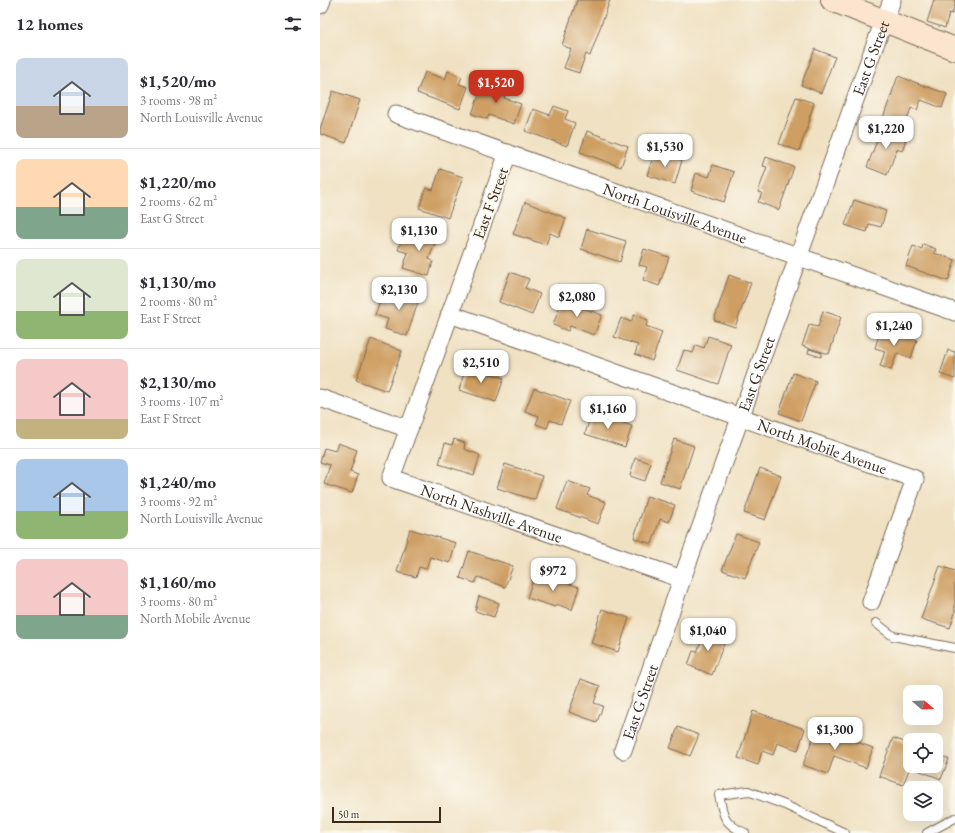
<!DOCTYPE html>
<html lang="en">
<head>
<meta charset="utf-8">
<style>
  :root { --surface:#fff; --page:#f7f7f7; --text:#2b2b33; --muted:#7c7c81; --line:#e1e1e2; --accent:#c8321e }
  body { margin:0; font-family:"EB Garamond",serif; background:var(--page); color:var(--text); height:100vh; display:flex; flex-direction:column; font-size:15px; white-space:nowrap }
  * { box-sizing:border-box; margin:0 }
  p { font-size:13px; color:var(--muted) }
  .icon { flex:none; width:22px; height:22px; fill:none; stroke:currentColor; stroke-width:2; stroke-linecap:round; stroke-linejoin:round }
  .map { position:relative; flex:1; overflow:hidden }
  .drawer { display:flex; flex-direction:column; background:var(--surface); width:320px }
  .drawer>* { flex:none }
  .needle { width:26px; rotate:109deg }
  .fabs { position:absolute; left:583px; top:685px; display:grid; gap:8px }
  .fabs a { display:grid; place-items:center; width:40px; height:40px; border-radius:8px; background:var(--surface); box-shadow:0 4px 16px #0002; font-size:20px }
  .scale { position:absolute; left:12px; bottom:10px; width:109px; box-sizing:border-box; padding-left:4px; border:2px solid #3b2a1e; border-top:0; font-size:11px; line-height:14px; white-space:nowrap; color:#3b2a1e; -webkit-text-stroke:3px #fbf7ec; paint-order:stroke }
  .price { position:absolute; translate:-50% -34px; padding:0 9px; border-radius:8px; background:#fff; color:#222; font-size:13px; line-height:26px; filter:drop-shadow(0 1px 2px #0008) }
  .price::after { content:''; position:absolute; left:50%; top:24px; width:12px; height:9px; margin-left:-6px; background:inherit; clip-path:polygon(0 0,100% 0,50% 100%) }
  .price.current { background:var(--accent); color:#fff }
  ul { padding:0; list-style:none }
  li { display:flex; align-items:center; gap:12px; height:100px; padding:0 16px }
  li+li { border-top:1px solid var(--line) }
  li span { display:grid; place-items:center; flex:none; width:112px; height:80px; border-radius:8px; color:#555 }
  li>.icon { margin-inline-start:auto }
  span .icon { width:48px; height:48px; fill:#fffc; stroke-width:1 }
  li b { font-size:17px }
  h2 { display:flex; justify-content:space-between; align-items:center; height:48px; padding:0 16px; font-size:17px }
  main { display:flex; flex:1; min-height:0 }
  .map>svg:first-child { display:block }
</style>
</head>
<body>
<main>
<section class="drawer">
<h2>12 homes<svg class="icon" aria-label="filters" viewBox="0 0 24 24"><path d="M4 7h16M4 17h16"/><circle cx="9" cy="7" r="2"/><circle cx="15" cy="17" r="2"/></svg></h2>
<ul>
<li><span style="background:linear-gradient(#c9d6e8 60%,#b9a48a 0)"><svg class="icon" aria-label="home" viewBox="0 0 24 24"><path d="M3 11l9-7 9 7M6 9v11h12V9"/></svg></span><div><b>$1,520/mo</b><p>3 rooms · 98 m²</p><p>North Louisville Avenue</p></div></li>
<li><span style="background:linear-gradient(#ffd9b3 60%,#7fa58c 0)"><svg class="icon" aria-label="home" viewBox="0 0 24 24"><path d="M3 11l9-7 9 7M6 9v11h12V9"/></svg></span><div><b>$1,220/mo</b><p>2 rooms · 62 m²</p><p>East G Street</p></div></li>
<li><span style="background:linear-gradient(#dfe7d0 65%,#8fb573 0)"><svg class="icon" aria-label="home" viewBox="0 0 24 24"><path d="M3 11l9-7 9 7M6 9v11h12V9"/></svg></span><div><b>$1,130/mo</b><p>2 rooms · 80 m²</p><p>East F Street</p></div></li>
<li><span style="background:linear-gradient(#f6c9c9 75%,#c2b280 0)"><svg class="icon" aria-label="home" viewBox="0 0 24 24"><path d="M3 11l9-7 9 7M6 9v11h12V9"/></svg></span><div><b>$2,130/mo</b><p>3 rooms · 107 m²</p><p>East F Street</p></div></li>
<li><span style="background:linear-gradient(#a9c7e8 65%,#8fb573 0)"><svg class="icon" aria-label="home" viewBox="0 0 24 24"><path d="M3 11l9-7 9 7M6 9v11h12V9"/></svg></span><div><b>$1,240/mo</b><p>3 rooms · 92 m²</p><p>North Louisville Avenue</p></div></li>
<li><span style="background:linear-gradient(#f6c9c9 70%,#7fa58c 0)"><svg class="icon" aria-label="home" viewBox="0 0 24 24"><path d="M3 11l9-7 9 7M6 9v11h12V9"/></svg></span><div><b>$1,160/mo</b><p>3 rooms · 80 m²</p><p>North Mobile Avenue</p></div></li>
</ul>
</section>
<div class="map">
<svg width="635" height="833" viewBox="0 0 635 833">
  <rect width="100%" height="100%" fill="#fbf7ec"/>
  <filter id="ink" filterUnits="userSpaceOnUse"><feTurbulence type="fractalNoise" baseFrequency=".025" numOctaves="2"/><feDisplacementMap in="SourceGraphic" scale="8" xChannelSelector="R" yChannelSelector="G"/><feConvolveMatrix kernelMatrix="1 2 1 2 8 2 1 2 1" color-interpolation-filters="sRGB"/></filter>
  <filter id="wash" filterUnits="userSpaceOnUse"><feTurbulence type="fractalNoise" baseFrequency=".012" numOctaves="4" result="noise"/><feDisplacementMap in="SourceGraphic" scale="16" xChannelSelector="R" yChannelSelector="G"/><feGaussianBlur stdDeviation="0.9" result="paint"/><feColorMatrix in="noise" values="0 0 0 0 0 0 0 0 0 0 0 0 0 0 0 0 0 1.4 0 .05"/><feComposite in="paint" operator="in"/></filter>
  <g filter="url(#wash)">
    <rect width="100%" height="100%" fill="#f0e1c2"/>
    <g id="blocks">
      <path fill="#ce9e62" d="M257,0H290L270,56L266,54L259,73L244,68L251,49L242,45Z
        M614,0H635V5L632,14L629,13L625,28L607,22Z
        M495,49L515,57L501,93L481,85Z
        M128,71L142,77L139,84L148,87L140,109L97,93L105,72L125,79Z
        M578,76L627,94L622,108L601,100L597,110L591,108L585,126L563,118Z
        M169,82L187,88L184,98L201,104L194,124L169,115L167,119L152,114L161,89L166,91Z
        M13,91L40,100L26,143L0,134V129Z
        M476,97L494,103L489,119H490L479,151L459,144Z
        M234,106L248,111L245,119L255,123L247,146L205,131L213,109L230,115Z
        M562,127L587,136L582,151L577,149L567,175L547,167Z
        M267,131L308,146L301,167L260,152Z
        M335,152L362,160L355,184L327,175Z
        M446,157L474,167L459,210L438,202L442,193L438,192L447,167L443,166Z
        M393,165L414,172L404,202L371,191L376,173L389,177Z
        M120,169L143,177L128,218L99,208L106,188L113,190Z
        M534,200L566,211L561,227L549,224L547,232L525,225Z
        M205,202L246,218L239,237L230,233L226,245L193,234Z
        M98,228L118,234L109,259L113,261L109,276L83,268L88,253L78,250L82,238L93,242Z
        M267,229L306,241L300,262L261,249Z
        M603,244L616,249L614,253L635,260L628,281L586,266L593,246L602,249Z
        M324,249L349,257L339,286L323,280L327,267L319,265Z
        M190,272L209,279L205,288L220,294L212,315L179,302Z
        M409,275L431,283L415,327L394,320Z
        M79,286L101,293L87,336L65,329L68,319L55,315L61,298L74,302Z
        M250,296L265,301L263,307L248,302Z
        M242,300L282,315L274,335L250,326L248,331L233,325Z
        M503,311L521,317L509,354L482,346L489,325L498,327Z
        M314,315L328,320L326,326L342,332L332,361L315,354L318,345L294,337L301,318L311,322Z
        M561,328L597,340L591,358L577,353L571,370L560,366L565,351L555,348Z
        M388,336L411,344L398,384L357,370L364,350L373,353L376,345L384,348Z
        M51,339L82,351L67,391L36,380Z
        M489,349L502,353L501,357L488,353Z
        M628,350L635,352V379L620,374Z
        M146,366L184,378L176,402L139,390Z
        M473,373L496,381L481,421L459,413Z
        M214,388L250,401L241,424L230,420L227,428L216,424L219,416L205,411Z
        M272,412L312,426L305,447L265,434Z
        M134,439L145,443L144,449L160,455L154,475L119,464L125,443L132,445Z
        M354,439L374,446L360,489L340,482Z
        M18,443L37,450L30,472L38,475L32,493L4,484L10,465L0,462L4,448L15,451Z
        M315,458L331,463L325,481L310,476Z
        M185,464L222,476L215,500L177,488Z
        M440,468L461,476L445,520L424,513Z
        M247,481L270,489L267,495L286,502L278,524L237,509Z
        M327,496L355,505L349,522L340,519L332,544L314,538Z
        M90,529L136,543L130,563L110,557L106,569L99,567L96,577L77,572Z
        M416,534L439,542L425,578L402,570Z
        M149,551L193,566L185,587L158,577L155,583L140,578Z
        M620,566L635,571V613L630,628L601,619Z
        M215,573L259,587L252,610L236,604L235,607L207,598Z
        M159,596L179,603L174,617L155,611Z
        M282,609L309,618L298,652L271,643Z
        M386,628L407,636L392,675L368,665L373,651L377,652Z
        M261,679L280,686L274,703L283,706L277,722L249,712Z
        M433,711L485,729L478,750L457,743L453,755L442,751L438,765L418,758Z
        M358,727L379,735L370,756L350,748Z
        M497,727L553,748L546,768L514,756L508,774L483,765Z
        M573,738L590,744V766H616V754L629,759L621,779L590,767L583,785L559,776Z"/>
    </g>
  </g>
  <g filter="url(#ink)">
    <use href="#blocks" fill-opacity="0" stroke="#7a6a57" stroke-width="1"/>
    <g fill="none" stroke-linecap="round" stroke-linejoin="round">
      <g stroke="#7a6a57" stroke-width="10">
        <path id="lane" d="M556,623L573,636L635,648
          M425,833C404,824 403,816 399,795L428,791L465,805L525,833
          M607,833L635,818"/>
      </g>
      <g stroke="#7a6a57" stroke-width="19">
        <g id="street">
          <path d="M0,5L2,0"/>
          <path id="s1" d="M76,114L635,312"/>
          <path id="s2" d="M188,153L71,478L362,579"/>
          <path id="s3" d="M130,314L595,479L551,602"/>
          <path d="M0,398L89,429"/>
          <path id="s4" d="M303,750L362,579L553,50L572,0"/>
        </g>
      </g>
      <g stroke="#7a6a57" stroke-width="24">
        <path id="secondary" d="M512,0L635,49"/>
      </g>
      <use href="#lane" stroke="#fff" stroke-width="8"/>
      <use href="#street" stroke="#fff" stroke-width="17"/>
      <use href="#secondary" stroke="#fbe5cf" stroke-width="22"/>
    </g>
  </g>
  <g text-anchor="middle" stroke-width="3.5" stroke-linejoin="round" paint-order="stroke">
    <g font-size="16" fill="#3b2a1e" stroke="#fbf7ec">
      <text dy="6" stroke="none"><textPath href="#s4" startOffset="735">East G Street</textPath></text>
      <text transform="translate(170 203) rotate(-70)" y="6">East F Street</text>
      <text dy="6" stroke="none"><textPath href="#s1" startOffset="296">North Louisville Avenue</textPath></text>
      <text dy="6" stroke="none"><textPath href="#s4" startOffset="399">East G Street</textPath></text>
      <text dy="6" stroke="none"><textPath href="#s3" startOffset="395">North Mobile Avenue</textPath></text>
      <text dy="6" stroke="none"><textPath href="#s2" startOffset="452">North Nashville Avenue</textPath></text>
      <text dy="6" stroke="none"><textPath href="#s4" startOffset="51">East G Street</textPath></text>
    </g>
  </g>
</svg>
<div class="fabs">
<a><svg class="needle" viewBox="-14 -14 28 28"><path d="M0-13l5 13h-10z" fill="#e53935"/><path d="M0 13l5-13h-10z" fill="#7c7c81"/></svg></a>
<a><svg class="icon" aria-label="locate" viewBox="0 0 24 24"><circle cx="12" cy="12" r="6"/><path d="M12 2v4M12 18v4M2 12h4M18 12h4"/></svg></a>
<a><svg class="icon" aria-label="layers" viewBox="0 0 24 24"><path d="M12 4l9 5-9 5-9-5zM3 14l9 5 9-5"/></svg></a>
</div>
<div class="scale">50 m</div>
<b class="price current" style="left:176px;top:104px">$1,520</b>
<b class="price" style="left:566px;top:150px">$1,220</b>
<b class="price" style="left:345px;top:168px">$1,530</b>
<b class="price" style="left:99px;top:252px">$1,130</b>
<b class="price" style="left:79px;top:311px">$2,130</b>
<b class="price" style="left:257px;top:318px">$2,080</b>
<b class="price" style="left:574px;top:347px">$1,240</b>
<b class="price" style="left:161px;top:384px">$2,510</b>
<b class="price" style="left:288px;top:430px">$1,160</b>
<b class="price" style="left:233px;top:592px">$972</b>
<b class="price" style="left:388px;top:652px">$1,040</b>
<b class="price" style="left:515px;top:751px">$1,300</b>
</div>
</main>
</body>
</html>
